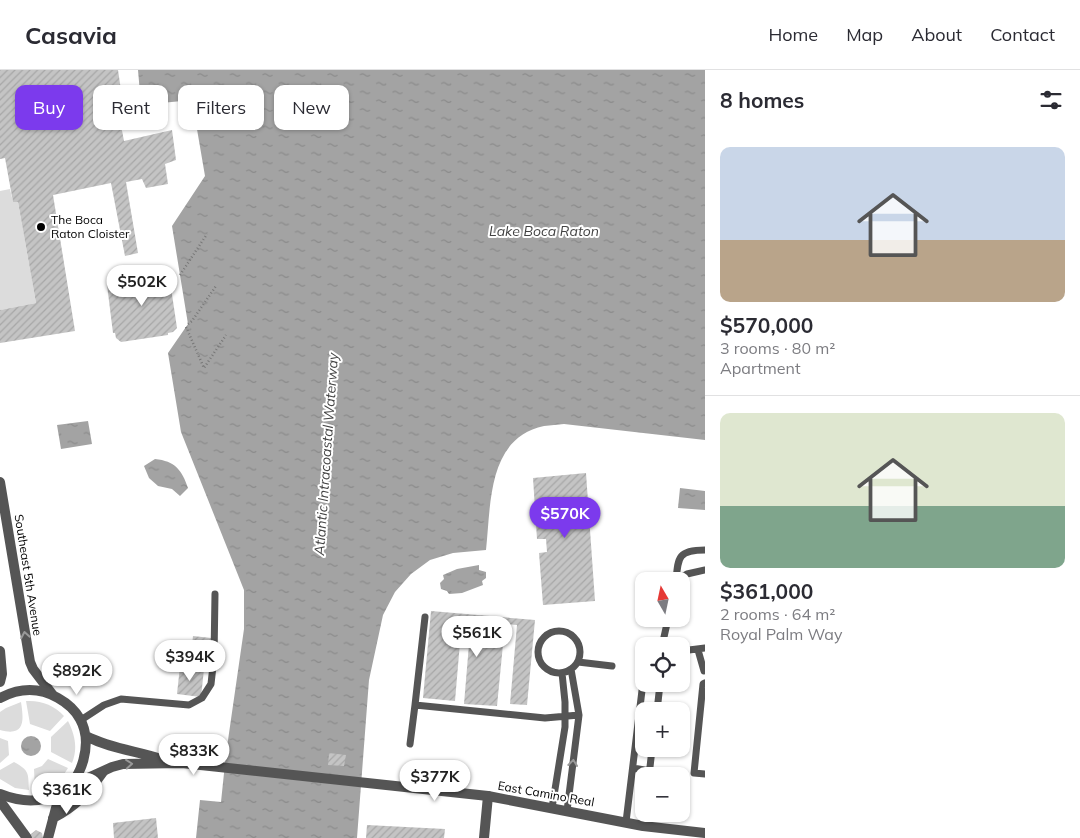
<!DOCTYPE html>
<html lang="en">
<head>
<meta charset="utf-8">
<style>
  :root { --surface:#fff; --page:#f7f7f7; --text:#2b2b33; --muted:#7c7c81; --line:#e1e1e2; --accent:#7c3aed }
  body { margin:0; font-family:Mulish,sans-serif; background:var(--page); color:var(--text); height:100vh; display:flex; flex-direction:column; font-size:19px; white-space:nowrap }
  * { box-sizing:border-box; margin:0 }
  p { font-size:16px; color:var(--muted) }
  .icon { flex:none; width:28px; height:28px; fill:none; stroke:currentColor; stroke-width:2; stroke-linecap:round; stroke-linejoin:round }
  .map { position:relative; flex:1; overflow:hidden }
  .details { display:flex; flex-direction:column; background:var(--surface); width:375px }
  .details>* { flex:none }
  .top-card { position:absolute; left:15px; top:15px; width:475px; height:45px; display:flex; gap:10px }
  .needle { width:32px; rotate:351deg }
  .controls { position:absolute; left:635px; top:502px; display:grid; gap:10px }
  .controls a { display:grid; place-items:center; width:55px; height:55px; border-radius:10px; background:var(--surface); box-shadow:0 1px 4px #0004; font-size:25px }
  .price { position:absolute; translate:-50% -42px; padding:0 11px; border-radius:18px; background:#fff; color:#222; font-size:16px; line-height:32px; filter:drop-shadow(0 1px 2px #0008) }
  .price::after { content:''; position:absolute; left:50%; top:30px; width:15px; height:11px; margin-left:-8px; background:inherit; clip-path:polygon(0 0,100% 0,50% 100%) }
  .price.selected { background:var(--accent); color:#fff }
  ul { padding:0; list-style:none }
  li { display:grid; align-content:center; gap:10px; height:265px; padding:0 15px }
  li+li { border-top:1px solid var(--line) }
  li span { display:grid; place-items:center; height:155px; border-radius:10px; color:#555 }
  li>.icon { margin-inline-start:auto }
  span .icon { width:90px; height:90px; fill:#fffc; stroke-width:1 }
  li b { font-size:21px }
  h2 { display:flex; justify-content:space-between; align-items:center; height:60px; padding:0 15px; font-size:21px }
  .pill { padding:0 18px; border-radius:10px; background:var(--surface); box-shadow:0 1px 4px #0004; font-size:18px; line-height:45px }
  .pill.selected { background:var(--accent); color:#fff }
  header { display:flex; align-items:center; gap:30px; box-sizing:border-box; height:70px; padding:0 25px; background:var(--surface); border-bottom:1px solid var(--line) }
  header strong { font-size:24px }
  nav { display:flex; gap:28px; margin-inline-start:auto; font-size:18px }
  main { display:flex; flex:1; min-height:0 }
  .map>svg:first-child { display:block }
</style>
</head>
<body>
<header>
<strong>Casavia</strong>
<nav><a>Home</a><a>Map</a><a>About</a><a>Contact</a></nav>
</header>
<main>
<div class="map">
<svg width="705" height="768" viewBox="0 0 705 768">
  <defs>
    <pattern id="water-ripples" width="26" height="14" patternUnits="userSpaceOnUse" patternTransform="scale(1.25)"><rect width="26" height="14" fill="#a3a3a3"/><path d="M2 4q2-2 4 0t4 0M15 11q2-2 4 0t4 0" fill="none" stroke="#8b8b8b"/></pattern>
    <pattern id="building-hatch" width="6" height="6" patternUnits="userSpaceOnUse" patternTransform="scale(1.25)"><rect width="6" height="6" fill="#c4c4c4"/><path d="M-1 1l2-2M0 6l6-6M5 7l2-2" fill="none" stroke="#a7a7a7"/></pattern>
  </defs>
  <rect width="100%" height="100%" fill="#fff"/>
  <path fill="#dcdcdc" d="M10,119L13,132H18L36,233L0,240V121Z
    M26,631C41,630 54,635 64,646L50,661L30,654Z
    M21,632C24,651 25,667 0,660V642L6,638Z
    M68,651C75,665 78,678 72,693L51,682V667Z
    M0,668L8,671L9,685L0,693Z
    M48,689L68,698C61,711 49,718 35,720L34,699L42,696Z
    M14,692C30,701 28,703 29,720L15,718L0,709V700Z"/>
  <path fill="url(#water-ripples)" d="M138,0H705V370L564,354C557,355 551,355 544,356C487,368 491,435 486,480L453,483L430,490L411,504L395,522L383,545L369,610L357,768H196L200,730L221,732L226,684L244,559V520L181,362L168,283L188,254L172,156L205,106L192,30L141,35Z
    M88,351L92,374L61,379L57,355Z
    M155,389C175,391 182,400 188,418L180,426L172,419L158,416L149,408L144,396Z
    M680,418L705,421V440L678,438Z
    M479,495V500L486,502V508L482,511L483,515L462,523L449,524L447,521L441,519L440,513L444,509L443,505L457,499Z
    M21 676a10 10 0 1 1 20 0a10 10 0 1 1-20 0Z"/>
  <path fill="url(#building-hatch)" d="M0,0H118L122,27L116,29L124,71L172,60L176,90L165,94L168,114L146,118L142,109L126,112L138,183L125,186L111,113L53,125L75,261L0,273V240L36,233L18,132H13L5,88L0,89Z
    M159,202V204L167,205L168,211H170L177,258L173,262L168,263V265L121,272L116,268L115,263H113L107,215L110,211Z
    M586,403L595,531L543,535L539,483L547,482L546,469H537L533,408Z
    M431,541L535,550L527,635L510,634L517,555L505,554L497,636L464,634L471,550L462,549L455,631L423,628Z
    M193,566L211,568L208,595L190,592Z
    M180,596L204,599L201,627L177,624Z
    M329,683L346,685L344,696L328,695Z
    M156,748L158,768H114L113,753Z
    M367,755L445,759L444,768H366Z
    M36,760L42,763L43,768H32L31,764Z"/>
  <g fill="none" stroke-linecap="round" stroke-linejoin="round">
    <path stroke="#777" stroke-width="2.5" stroke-dasharray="1 2.5" stroke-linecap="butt" d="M180,205L207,164
      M188,254L192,251L216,216
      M186,257L204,298L226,265"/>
    <path stroke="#555" stroke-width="7" d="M676,511C678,487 678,480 705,480
      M676,511L687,504L705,500
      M425,547L415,635L545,648L579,645
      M538 582a21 21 0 1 1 42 0a21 21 0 1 1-42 0Z
      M662,576L668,549
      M698,580L704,601
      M681,581L705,578
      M578,592L612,596
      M705,613L703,614L694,703L705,704
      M657,641L660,614
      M81,650L104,635L121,629L189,635L202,628L211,614L214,587L215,524
      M410,674L415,635
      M633,698L650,701
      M649,706L652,679
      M552,738L565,657V632L562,603
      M567,741L579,645L571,599
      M626,752L644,604
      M643,756L645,744"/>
    <path stroke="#555" stroke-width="10" d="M0,412L30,592L33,599L52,624
      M0,581L2,604L0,612
      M0,731L27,768
      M53,748C75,737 89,722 103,702
      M48,768L60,723
      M484,768L488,726"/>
    <path stroke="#555" stroke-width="10" d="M0,628C19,618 39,617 58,628C67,633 75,640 80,649C93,672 83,711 59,723C40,734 20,732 0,724
      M86,666C111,679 138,681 164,690
      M68,717L112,697L123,694L182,693L488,726L643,756L705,763"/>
  </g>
  <defs><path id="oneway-chevron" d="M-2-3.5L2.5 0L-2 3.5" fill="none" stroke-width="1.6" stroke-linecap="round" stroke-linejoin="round" transform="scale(1.25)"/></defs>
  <g stroke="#999">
    <use href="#oneway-chevron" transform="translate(25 565) rotate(-100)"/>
    <use href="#oneway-chevron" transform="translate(573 693) rotate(-83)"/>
    <use href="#oneway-chevron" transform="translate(129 694) rotate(-5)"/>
  </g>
  <circle fill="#000" stroke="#fff" stroke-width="2" cx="41" cy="157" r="5"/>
  <g text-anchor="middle" stroke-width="4" stroke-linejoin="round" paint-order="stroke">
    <g font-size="12" fill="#000" stroke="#fff" text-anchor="start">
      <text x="51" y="154">The Boca<tspan x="51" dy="14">Raton Cloister</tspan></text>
    </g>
    <g font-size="12" fill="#000" stroke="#fff">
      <text transform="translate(28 505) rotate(81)" y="4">Southeast 5th Avenue</text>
      <text transform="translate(546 724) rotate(10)" y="4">East Camino Real</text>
    </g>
    <g font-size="14" font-style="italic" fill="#444" stroke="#fff">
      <text x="544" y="166">Lake Boca Raton</text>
      <text transform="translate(326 384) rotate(-86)" y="5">Atlantic Intracoastal Waterway</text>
    </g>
  </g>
</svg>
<div class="controls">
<a><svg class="needle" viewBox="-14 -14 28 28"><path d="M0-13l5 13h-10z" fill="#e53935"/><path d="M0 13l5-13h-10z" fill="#7c7c81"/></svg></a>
<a><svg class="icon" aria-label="locate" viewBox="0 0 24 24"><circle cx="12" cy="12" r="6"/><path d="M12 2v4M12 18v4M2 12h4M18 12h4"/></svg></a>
<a>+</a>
<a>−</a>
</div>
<b class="price" style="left:142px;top:237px">$502K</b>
<b class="price selected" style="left:565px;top:469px">$570K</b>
<b class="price" style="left:477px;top:588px">$561K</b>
<b class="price" style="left:190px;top:612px">$394K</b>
<b class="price" style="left:77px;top:626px">$892K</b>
<b class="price" style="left:194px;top:706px">$833K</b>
<b class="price" style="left:435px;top:732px">$377K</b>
<b class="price" style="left:67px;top:745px">$361K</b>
<div class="top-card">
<a class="pill selected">Buy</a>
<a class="pill">Rent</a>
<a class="pill">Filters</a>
<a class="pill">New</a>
</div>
</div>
<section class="details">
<h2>8 homes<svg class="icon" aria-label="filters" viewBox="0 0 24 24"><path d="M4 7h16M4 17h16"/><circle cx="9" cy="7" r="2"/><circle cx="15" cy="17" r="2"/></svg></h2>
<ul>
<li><span style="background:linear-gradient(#c9d6e8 60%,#b9a48a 0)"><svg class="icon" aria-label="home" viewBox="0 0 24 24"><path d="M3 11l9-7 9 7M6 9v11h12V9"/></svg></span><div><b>$570,000</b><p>3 rooms · 80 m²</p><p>Apartment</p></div></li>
<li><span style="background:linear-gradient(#dfe7d0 60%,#7fa58c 0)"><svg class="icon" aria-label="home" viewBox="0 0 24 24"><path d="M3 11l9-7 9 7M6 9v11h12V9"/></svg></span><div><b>$361,000</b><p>2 rooms · 64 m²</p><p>Royal Palm Way</p></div></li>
</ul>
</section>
</main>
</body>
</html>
